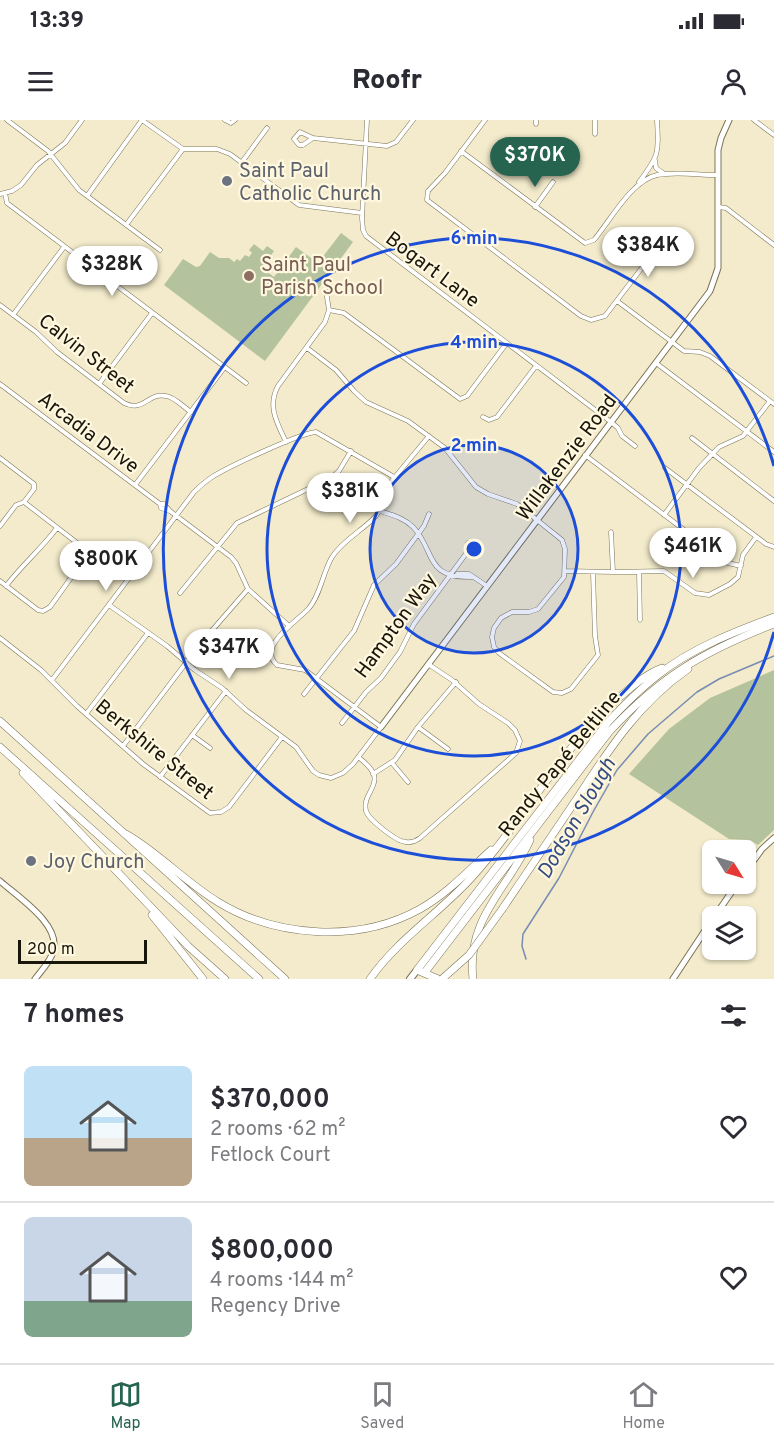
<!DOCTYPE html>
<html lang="en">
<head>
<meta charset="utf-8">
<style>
  :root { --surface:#fff; --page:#f7f7f7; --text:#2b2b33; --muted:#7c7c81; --line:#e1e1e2; --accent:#266450 }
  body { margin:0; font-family:Overpass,sans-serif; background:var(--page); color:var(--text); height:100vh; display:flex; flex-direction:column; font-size:22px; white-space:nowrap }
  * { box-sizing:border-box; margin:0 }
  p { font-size:20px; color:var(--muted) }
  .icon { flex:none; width:33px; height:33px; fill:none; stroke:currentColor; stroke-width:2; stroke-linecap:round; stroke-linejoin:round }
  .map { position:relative; height:859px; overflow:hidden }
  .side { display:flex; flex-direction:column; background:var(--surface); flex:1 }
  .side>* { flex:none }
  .needle { width:39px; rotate:127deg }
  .fabs { position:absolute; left:702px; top:720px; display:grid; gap:12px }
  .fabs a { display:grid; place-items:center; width:54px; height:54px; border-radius:9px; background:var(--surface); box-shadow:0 2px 4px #0004; font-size:30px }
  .scale { position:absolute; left:18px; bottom:15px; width:129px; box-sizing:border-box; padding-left:6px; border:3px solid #18150a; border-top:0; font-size:16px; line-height:21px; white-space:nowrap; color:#18150a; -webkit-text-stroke:4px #fff8df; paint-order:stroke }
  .price { position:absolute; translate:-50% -51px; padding:0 14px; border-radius:21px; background:#fff; color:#222; font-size:20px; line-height:39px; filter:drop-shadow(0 2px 3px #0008) }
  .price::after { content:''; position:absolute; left:50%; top:36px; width:18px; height:14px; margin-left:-9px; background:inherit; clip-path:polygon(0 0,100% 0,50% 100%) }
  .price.current { background:var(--accent); color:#fff }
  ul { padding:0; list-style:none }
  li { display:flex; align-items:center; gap:18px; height:150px; padding:0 24px }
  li+li { border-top:2px solid var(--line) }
  li span { display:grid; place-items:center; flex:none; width:168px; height:120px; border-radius:9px; color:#555 }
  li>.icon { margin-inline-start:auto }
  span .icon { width:72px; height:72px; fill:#fffc; stroke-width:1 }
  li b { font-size:26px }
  h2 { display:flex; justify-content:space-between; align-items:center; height:72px; padding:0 24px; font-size:26px }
  .status { display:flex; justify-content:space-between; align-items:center; height:42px; padding:0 30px; background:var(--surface); direction:ltr }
  .status svg { height:16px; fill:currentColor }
  header { display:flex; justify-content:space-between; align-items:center; height:78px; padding:0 24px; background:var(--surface); font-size:27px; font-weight:800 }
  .menu { display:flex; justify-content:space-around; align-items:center; height:84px; border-top:2px solid var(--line); background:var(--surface); font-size:16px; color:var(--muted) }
  .menu a { display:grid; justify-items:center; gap:3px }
  .menu .current { color:var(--accent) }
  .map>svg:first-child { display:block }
</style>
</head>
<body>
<div class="status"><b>13:39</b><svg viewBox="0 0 49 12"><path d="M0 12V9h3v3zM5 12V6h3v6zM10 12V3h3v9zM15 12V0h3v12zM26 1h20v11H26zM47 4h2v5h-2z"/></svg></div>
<header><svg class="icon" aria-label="menu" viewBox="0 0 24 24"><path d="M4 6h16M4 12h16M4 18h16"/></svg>Roofr<svg class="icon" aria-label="person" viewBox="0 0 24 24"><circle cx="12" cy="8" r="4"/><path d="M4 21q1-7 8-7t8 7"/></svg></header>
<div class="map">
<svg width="774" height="859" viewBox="0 0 774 859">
  <rect width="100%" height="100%" fill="#f3ebcb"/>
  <path fill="#b4c39d" d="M341,113L353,122L265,241L164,165L183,139L196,147L200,146L210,132L219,138H229L234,142L237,139L240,141L245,135L249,137L252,133L249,130L254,124L263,131L267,126L274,131L262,148L274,157L296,127L318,143Z
    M774,550V710L758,725L750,720L729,719L629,654L669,609L710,578Z"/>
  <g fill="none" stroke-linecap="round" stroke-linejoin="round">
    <path stroke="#788cb3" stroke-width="1.5" d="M526,839L522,826L523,814L559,758L593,692L617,650L648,614L697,572L719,559L774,536"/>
    <g stroke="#7b7457" stroke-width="5">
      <path id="street" d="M7,0L48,31L79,70L160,130
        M142,0L183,29H217L230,34L299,85L362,93
        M225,0L231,3L235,0
        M367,0L362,98L363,110L366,116L611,302L618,308L622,316L635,326
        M485,0L445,53L428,71L427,80L581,196L591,200L605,196L664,119L670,117
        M754,0L774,15
        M536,4V0
        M300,12L313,18L303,25H299L294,19Z
        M595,14V0
        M313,18L387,26L396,22L413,0
        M461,31L585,123L594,120C610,101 632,60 657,55C676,51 698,55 717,55
        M655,40L656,48L663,53
        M242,42L267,8
        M639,62C659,36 659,33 657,0
        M5,73L7,83L246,263
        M0,74L12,71L21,65L37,45L65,23L82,0
        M87,76L142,0
        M535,87L553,62
        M718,87L726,88L774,125
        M126,105L183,29
        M617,181L684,231L700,232L710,236L774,284
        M0,185L36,212L57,232L124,283C144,293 148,272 166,276C175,277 183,287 191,292
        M329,190L344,193L460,279L467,276L506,224
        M13,195L64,127
        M307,228L336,250L354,271L366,282L408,301L445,328L476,367L488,374L517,384L562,420L565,429L564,457L538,489L529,492H512L501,498L494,508L492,517L494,527L499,533L553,572L562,573L571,569L598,535L595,516L593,453
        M656,243L774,332
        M0,264L160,384L161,388L170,391L231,437L236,443L248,469L288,505
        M99,264L152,193
        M483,297L489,300L497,297L536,246
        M692,318L774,381
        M286,322C277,303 267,286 278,266L325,202L329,190L326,171
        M585,335L728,443L741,446
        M0,338L34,364V369L24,382
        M665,348L766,424L774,427
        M135,365L224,248
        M160,384H164L170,391
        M380,391C392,395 404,398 413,407C436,431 424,459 473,457
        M664,395L699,348L719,327L743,316L770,281
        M0,406L16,385L24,382L85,429L88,434L50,487L43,491L38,490L0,461
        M565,451L613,452L611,412
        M613,452L664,451L695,473L709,475L730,464L738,457L743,435L756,417
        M639,452L640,500
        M457,454H469L487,466
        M6,466C22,445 41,429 57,408
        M180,473L237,403L331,358L339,351L351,331
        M109,485L167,526L195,550L222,568L246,590L296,627L313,651L319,655L331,658L343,653L353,644L381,607L305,550L277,545C256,526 298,501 309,488C320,476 323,452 332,437C343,420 362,411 376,396L381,388L390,363L429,316
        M0,518L41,550L77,586L143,644L210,693L221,692L229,687L282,617
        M52,560L194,372C200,366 206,361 212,357C228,347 300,313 316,312L394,357
        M304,574L354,511L374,465L396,444L424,406L429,394
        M86,594L148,513
        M342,603L366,572L381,558L400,532L414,504L468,431V423
        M418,607L448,629
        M192,615L210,628
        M123,626L201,523L248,469
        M358,637C393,663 361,669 366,691C369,700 397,722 406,722C412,723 416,721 420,718L516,633L520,621L515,610L508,603L479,584L452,560L428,544
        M392,643L408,662
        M373,654L395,640L418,607L456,562
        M160,657L226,571"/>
    </g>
    <g stroke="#7b7457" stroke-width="7">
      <path id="secondary" d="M381,607L710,171L718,148V30L721,18L729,0
        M746,751L762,729L774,718
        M0,761C18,777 62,805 53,832C50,842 41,851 35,859
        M715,796L737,764
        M673,859L712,800"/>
    </g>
    <g stroke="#7b7457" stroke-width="8">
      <path id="primary" d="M410,859L417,850"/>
    </g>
    <g stroke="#7b7457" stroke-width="8">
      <path id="highway" d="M0,601L285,859
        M0,627L259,859
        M23,653L188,826L225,859
        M126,714C159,733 185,762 218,782C277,818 359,823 420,789C447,774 468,751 491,730
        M503,788C528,751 553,714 578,677C609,629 640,582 688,549
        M152,795L203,859
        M425,852L609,612C661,556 704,531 774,504
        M370,859C398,819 441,792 473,756C525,699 562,626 621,576C634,565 646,554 662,548
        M438,859L417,850L608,602C624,585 640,569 658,555C692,528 734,512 774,497
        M473,859C466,798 508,769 530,720"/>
    </g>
    <use href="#street" stroke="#fff" stroke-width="4"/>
    <use href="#secondary" stroke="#fff" stroke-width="5"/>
    <use href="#primary" stroke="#fff" stroke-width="6"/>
    <use href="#highway" stroke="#fff" stroke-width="7"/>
    <g stroke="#7b7457" stroke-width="8" stroke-linecap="butt">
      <path id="highway-bridge" d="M442,859L469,835L503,788"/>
    </g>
    <use href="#highway-bridge" stroke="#fff" stroke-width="7"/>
  </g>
  <circle cx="474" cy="429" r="104" fill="#1d4ed8" fill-opacity=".12"/>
  <g fill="none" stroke="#1d4ed8" stroke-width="3">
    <circle cx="474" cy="429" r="104"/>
    <circle cx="474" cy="429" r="207"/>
    <path d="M774 512A311 311 0 1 1 774 346"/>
  </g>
  <g fill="#6b7280" stroke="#fff8df" stroke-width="2">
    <circle cx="227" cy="61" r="6"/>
    <circle cx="31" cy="741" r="6"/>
  </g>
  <circle fill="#8d6e63" stroke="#fff8df" stroke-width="2" cx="249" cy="156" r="6"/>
  <g text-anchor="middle" stroke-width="4.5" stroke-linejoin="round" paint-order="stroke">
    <g font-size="20" fill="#5b616d" stroke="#fff8df" text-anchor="start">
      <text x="239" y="57">Saint Paul<tspan x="239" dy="23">Catholic Church</tspan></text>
      <text x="43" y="748">Joy Church</text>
    </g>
    <g font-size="20" fill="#785e54" stroke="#fff8df" text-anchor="start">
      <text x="261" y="151">Saint Paul<tspan x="261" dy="23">Parish School</tspan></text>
    </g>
    <g font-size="20" fill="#18150a" stroke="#fff8df">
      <text transform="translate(433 149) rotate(37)" y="7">Bogart Lane</text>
      <text transform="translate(87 233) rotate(38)" y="7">Calvin Street</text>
      <text transform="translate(89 312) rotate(37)" y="7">Arcadia Drive</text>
      <text transform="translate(566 337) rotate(-53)" y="7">Willakenzie Road</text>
      <text transform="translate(395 505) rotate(-54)" y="7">Hampton Way</text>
      <text transform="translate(155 629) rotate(39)" y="7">Berkshire Street</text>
      <text transform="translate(559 643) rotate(-51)" y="7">Randy Papé Beltline</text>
    </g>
    <g font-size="21" font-style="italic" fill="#344c81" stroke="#fff8df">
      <text transform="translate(576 698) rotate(-60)" y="7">Dodson Slough</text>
    </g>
  </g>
  <circle cx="474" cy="429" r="9" fill="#1d4ed8" stroke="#fff8df" stroke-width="3"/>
  <g font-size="18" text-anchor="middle" font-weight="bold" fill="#1d4ed8" stroke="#fff8df" stroke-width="4.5" stroke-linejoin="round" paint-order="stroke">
    <text x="474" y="124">6 min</text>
    <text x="474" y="228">4 min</text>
    <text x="474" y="331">2 min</text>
  </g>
</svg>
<div class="fabs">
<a><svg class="needle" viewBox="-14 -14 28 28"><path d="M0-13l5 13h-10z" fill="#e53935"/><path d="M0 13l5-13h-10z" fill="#7c7c81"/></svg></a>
<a><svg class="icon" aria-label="layers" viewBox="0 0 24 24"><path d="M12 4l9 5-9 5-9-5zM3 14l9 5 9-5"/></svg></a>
</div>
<div class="scale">200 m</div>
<b class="price current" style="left:535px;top:68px">$370K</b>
<b class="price" style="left:648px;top:158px">$384K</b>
<b class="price" style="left:112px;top:177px">$328K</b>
<b class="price" style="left:350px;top:404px">$381K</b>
<b class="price" style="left:693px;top:459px">$461K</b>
<b class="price" style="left:106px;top:472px">$800K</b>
<b class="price" style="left:229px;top:560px">$347K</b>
</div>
<section class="side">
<h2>7 homes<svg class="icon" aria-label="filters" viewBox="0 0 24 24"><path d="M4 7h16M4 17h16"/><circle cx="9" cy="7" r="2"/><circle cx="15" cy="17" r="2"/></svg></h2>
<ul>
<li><span style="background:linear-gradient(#bfe0f5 60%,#b9a48a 0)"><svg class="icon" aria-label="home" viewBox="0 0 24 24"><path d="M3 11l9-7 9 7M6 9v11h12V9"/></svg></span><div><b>$370,000</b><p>2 rooms · 62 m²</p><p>Fetlock Court</p></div><svg class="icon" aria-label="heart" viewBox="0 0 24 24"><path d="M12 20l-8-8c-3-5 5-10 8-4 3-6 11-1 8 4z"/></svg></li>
<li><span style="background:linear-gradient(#c9d6e8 70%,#7fa58c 0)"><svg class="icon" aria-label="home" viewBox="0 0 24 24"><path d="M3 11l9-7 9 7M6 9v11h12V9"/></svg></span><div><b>$800,000</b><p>4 rooms · 144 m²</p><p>Regency Drive</p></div><svg class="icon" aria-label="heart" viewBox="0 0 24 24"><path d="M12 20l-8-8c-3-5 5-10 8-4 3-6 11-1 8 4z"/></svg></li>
</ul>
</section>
<nav class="menu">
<a class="current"><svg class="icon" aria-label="map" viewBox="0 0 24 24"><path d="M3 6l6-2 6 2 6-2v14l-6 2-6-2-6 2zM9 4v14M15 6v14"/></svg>Map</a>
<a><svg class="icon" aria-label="saved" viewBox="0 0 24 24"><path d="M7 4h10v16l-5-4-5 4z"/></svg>Saved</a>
<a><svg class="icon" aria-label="home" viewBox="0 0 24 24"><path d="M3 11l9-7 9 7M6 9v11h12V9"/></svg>Home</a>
</nav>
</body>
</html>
